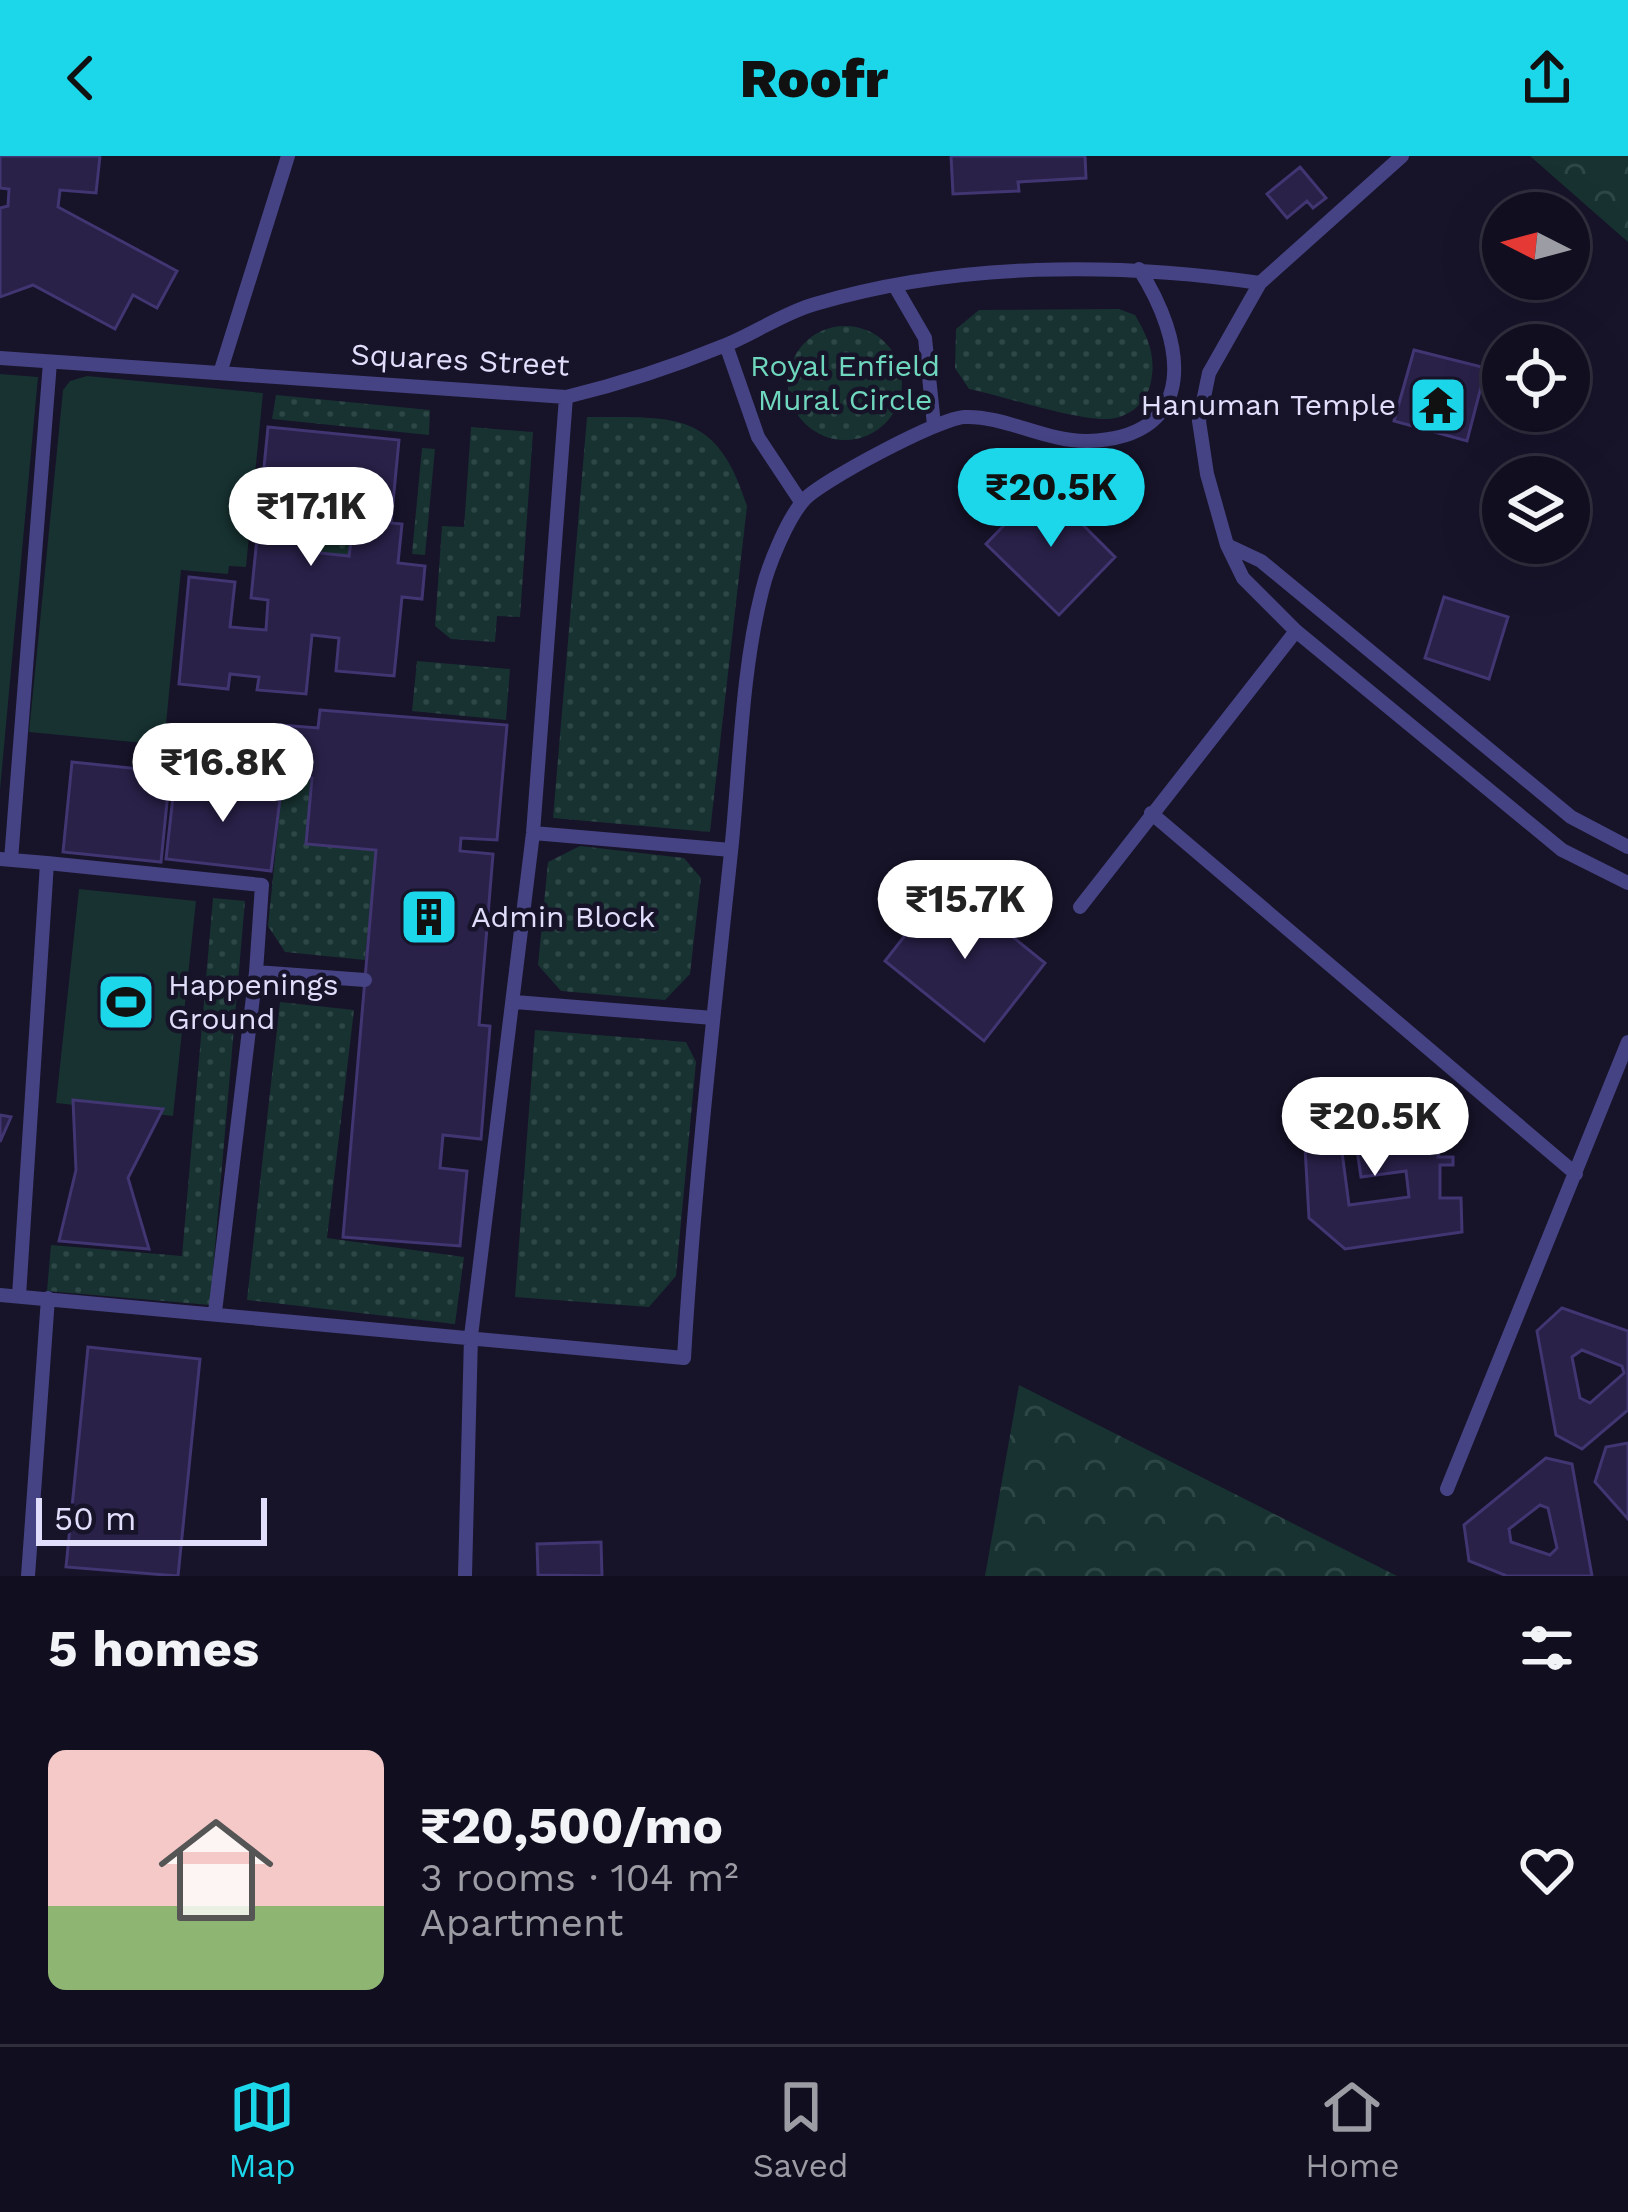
<!DOCTYPE html>
<html lang="en">
<head>
<meta charset="utf-8">
<style>
  :root { --surface:#110e1f; --page:#1a1728; --text:#f1f3f6; --muted:#9c9ca4; --line:#302e3d; --accent:#1cd6ea }
  body { margin:0; font-family:"Work Sans",sans-serif; background:var(--page); color:var(--text); height:100vh; display:flex; flex-direction:column; font-size:45px; white-space:nowrap }
  * { box-sizing:border-box; margin:0 }
  p { font-size:39px; color:var(--muted) }
  .icon { flex:none; width:66px; height:66px; fill:none; stroke:currentColor; stroke-width:2; stroke-linecap:round; stroke-linejoin:round }
  .map { position:relative; height:1420px; overflow:hidden }
  .panel { display:flex; flex-direction:column; background:var(--surface); flex:1 }
  .panel>* { flex:none }
  .needle { width:78px; rotate:276deg }
  .controls { position:absolute; left:1482px; top:36px; display:grid; gap:24px }
  .controls a { display:grid; place-items:center; width:108px; height:108px; border-radius:50%; background:var(--surface); box-shadow:0 12px 48px #0002,0 0 0 3px var(--line); font-size:60px }
  .scale { position:absolute; left:36px; bottom:30px; width:231px; box-sizing:border-box; padding-left:12px; border:6px solid #e1defc; border-top:0; font-size:33px; line-height:42px; white-space:nowrap; color:#e1defc; -webkit-text-stroke:9px #171329; paint-order:stroke }
  .price { position:absolute; translate:-50% -102px; padding:0 27px; border-radius:42px; background:#fff; color:#222; font-size:39px; line-height:78px; filter:drop-shadow(0 3px 6px #0008) }
  .price::after { content:''; position:absolute; left:50%; top:72px; width:36px; height:27px; margin-left:-18px; background:inherit; clip-path:polygon(0 0,100% 0,50% 100%) }
  .price.selected { background:var(--accent); color:#111 }
  ul { padding:0; list-style:none }
  li { display:flex; align-items:center; gap:36px; height:300px; padding:0 48px }
  li+li { border-top:3px solid var(--line) }
  li span { display:grid; place-items:center; flex:none; width:336px; height:240px; border-radius:18px; color:#555 }
  li>.icon { margin-inline-start:auto }
  span .icon { width:144px; height:144px; fill:#fffc; stroke-width:1 }
  li b { font-size:51px }
  h2 { display:flex; justify-content:space-between; align-items:center; height:144px; padding:0 48px; font-size:51px }
  header { display:flex; justify-content:space-between; align-items:center; height:156px; padding:0 48px; background:var(--accent); color:#111; font-size:54px; font-weight:800 }
  .dock { display:flex; justify-content:space-around; align-items:center; height:168px; border-top:3px solid var(--line); background:var(--surface); font-size:33px; color:var(--muted) }
  .dock a { display:grid; justify-items:center; gap:6px }
  .dock .selected { color:var(--accent) }
  .map>svg:first-child { display:block }
</style>
</head>
<body>
<header><svg class="icon" aria-label="back" viewBox="0 0 24 24"><path d="M15 5l-7 7 7 7"/></svg>Roofr<svg class="icon" aria-label="share" viewBox="0 0 24 24"><path d="M12 15V3M7 8l5-5 5 5M5 13v7h14v-7"/></svg></header>
<div class="map">
<svg width="1628" height="1420" viewBox="0 0 1628 1420">
  <defs>
    <pattern id="forest-crowns" width="20" height="18" patternUnits="userSpaceOnUse" patternTransform="scale(3)"><rect width="20" height="18" fill="#173231"/><path d="M2 6a3 3 0 1 1 6 0M12 15a3 3 0 1 1 6 0" fill="none" stroke="#2d4646"/></pattern>
    <pattern id="garden-dots" width="8" height="8" patternUnits="userSpaceOnUse" patternTransform="scale(3)"><rect width="8" height="8" fill="#173231"/><path d="M2 2h.1M6 6h.1" fill="none" stroke="#2d4646" stroke-width="1.8" stroke-linecap="round"/></pattern>
  </defs>
  <rect width="100%" height="100%" fill="#171329"/>
  <path fill="#173231" d="M0,218L38,221L0,634Z
    M87,220L263,237L246,411L229,410L228,418L181,414L164,589L29,576L63,234L70,225Z
    M79,733L196,745L173,960L56,947Z"/>
  <path fill="url(#forest-crowns)" d="M1530,0H1628V86Z
    M1019,1229L1397,1420H985Z"/>
  <path fill="url(#garden-dots)" d="M1119,153L1135,159C1149,183 1157,202 1150,230C1145,248 1128,262 1108,263C1077,265 1003,240 969,233L955,212L956,173L979,154Z
    M788 227a57 57 0 1 1 114 0a57 57 0 1 1-114 0Z
    M276,239L430,254L429,279L272,263Z
    M587,261C677,261 717,255 747,350L710,676L553,662Z
    M471,271L533,276L520,461L497,460L495,486L451,483L435,470L442,370L464,371Z
    M422,292L435,293L425,399L412,398Z
    M326,346L356,350L349,400L320,397Z
    M417,505L510,513L506,564L412,555Z
    M283,622L311,625L305,687L376,694L365,804L285,796L268,770Z
    M580,690L684,702L701,722L690,818L665,844L561,835L538,809L548,706Z
    M213,742L245,745L210,1149L47,1135L51,1089L182,1100Z
    M280,846L354,854L327,1082L464,1101L455,1168L247,1144Z
    M535,874L686,886L696,906L676,1120L649,1151L515,1141Z"/>
  <path fill="#292148" stroke="#413572" stroke-width="3" fill-rule="evenodd" d="M0,0H100L96,37L60,34L58,51L177,115L157,152L133,139L115,173L33,129L0,141V52L8,50L9,33L0,32Z
    M951,0H1085L1086,22L1018,26L1019,35L953,38Z
    M1300,11L1326,42L1313,52L1307,45L1287,62L1267,38Z
    M1414,194L1486,212L1467,285L1394,265Z
    M268,271L399,284L391,367L402,368L398,407L425,410L422,443L402,441L394,520L336,515L339,482L312,479L306,538L257,534L259,521L230,518L228,533L179,528L189,421L235,426L230,471L266,474L268,444L251,442ZM326,346L356,350L349,400L320,397Z
    M1043,329L1115,401L1059,459L986,388Z
    M1444,441L1508,461L1489,523L1425,502Z
    M320,554L507,569L497,684L461,682L460,695L493,698L479,869L490,870L481,983L443,979L440,1012L467,1015L460,1090L343,1081L376,694L306,688L312,622L276,619L281,569L318,572Z
    M72,606L170,616L161,706L63,696Z
    M175,623L281,635L271,715L166,703Z
    M946,727L1045,807L984,885L885,805Z
    M1334,937V966L1360,965V973H1391V957H1419V977L1443,976L1438,1001H1453V1009H1440V1042H1461L1462,1076L1345,1093L1309,1062L1302,938ZM1357,994L1361,1021L1406,1015L1409,1041L1349,1049L1342,996Z
    M73,944L163,953L128,1022L149,1093L59,1085L76,1014Z
    M0,959L11,961L0,986Z
    M1562,1152L1628,1175V1254L1582,1293L1556,1279L1537,1175ZM1582,1194L1622,1210L1624,1217L1590,1247L1580,1242L1572,1201Z
    M88,1191L200,1203L178,1420L66,1411Z
    M1628,1287V1363L1595,1326L1606,1291Z
    M1546,1302L1572,1308L1592,1420H1507L1469,1405L1464,1369ZM1540,1349L1548,1352L1557,1392L1550,1399L1511,1386L1509,1373Z
    M601,1386L602,1420L538,1419L537,1388Z"/>
  <g fill="none" stroke-linecap="round" stroke-linejoin="round">
    <path stroke="#454383" stroke-width="14" d="M1402,0L1260,127L1209,217L1199,265L1207,318L1227,389L1243,422L1296,475L1562,694L1628,727
      M896,132L925,182L934,269
      M726,189L758,281L801,346
      M0,202L566,241C620,228 672,211 723,190C754,178 783,157 815,148C955,106 1117,106 1260,127
      M220,217L288,0
      M1227,389L1261,405L1571,661L1628,691
      M1151,657L1576,1018
      M533,677L731,694
      M0,703L47,707
      M11,704L50,206
      M1080,751L1296,475
      M515,846L713,862
      M0,1139L684,1202C694,1033 713,865 731,696C740,611 741,518 762,435C768,410 787,363 804,344C821,325 938,263 964,261C1004,259 1046,286 1088,285C1202,281 1185,184 1139,113
      M19,1140L47,707L262,729L256,816L365,824
      M215,1156L256,816
      M1447,1333L1628,886
      M28,1420L48,1142
      M465,1420L471,1180L533,677L566,241"/>
  </g>
  <defs>
    <g id="temple-square" transform="scale(3)"><rect x="-9" y="-9" width="18" height="18" rx="4" fill="#1cd6ea" stroke="#171329"/><path d="M0-6L5-2H3V0L6.5 2.5H4V6H1.5V3h-3V6H-4V2.5H-6.5L-3 0V-2H-5Z" fill="#111"/></g>
    <g id="building-square" transform="scale(3)"><rect x="-9" y="-9" width="18" height="18" rx="4" fill="#1cd6ea" stroke="#171329"/><path d="M-4-6H4V6H1V3H-1V6H-4ZM-2.5-4.3h1.7v1.8h-1.7ZM.8-4.3h1.7v1.8H.8ZM-2.5-1h1.7V.8h-1.7ZM.8-1h1.7V.8H.8Z" fill="#111"/></g>
    <g id="stadium-square" transform="scale(3)"><rect x="-9" y="-9" width="18" height="18" rx="4" fill="#1cd6ea" stroke="#171329"/><path d="M0-5a6.5 5 0 1 0 0 10a6.5 5 0 1 0 0-10ZM-3.5-1.8h7v3.6h-7Z" fill="#111"/></g>
  </defs>
  <g fill-rule="evenodd">
    <use href="#temple-square" x="1438" y="249"/>
    <use href="#building-square" x="429" y="761"/>
    <use href="#stadium-square" x="126" y="846"/>
  </g>
  <g text-anchor="middle" stroke-width="9" stroke-linejoin="round" paint-order="stroke">
    <g font-size="30" fill="#e1defc" stroke="#171329">
      <text transform="translate(460 204) rotate(3)" y="10">Squares Street</text>
    </g>
    <g font-size="30" fill="#6fd7bd" stroke="#171329">
      <text x="845" y="220">Royal Enfield<tspan x="845" dy="34">Mural Circle</tspan></text>
    </g>
    <g font-size="30" fill="#e1defc" stroke="#171329" text-anchor="start">
      <text x="1396" y="259" text-anchor="end">Hanuman Temple</text>
      <text x="471" y="771">Admin Block</text>
      <text x="168" y="839">Happenings<tspan x="168" dy="34">Ground</tspan></text>
    </g>
  </g>
</svg>
<div class="controls">
<a><svg class="needle" viewBox="-14 -14 28 28"><path d="M0-13l5 13h-10z" fill="#e53935"/><path d="M0 13l5-13h-10z" fill="#9c9ca4"/></svg></a>
<a><svg class="icon" aria-label="locate" viewBox="0 0 24 24"><circle cx="12" cy="12" r="6"/><path d="M12 2v4M12 18v4M2 12h4M18 12h4"/></svg></a>
<a><svg class="icon" aria-label="layers" viewBox="0 0 24 24"><path d="M12 4l9 5-9 5-9-5zM3 14l9 5 9-5"/></svg></a>
</div>
<div class="scale">50 m</div>
<b class="price selected" style="left:1051px;top:394px">₹20.5K</b>
<b class="price" style="left:311px;top:413px">₹17.1K</b>
<b class="price" style="left:223px;top:669px">₹16.8K</b>
<b class="price" style="left:965px;top:806px">₹15.7K</b>
<b class="price" style="left:1375px;top:1023px">₹20.5K</b>
</div>
<section class="panel">
<h2>5 homes<svg class="icon" aria-label="filters" viewBox="0 0 24 24"><path d="M4 7h16M4 17h16"/><circle cx="9" cy="7" r="2"/><circle cx="15" cy="17" r="2"/></svg></h2>
<ul>
<li><span style="background:linear-gradient(#f6c9c9 65%,#8fb573 0)"><svg class="icon" aria-label="home" viewBox="0 0 24 24"><path d="M3 11l9-7 9 7M6 9v11h12V9"/></svg></span><div><b>₹20,500/mo</b><p>3 rooms · 104 m²</p><p>Apartment</p></div><svg class="icon" aria-label="heart" viewBox="0 0 24 24"><path d="M12 20l-8-8c-3-5 5-10 8-4 3-6 11-1 8 4z"/></svg></li>
</ul>
</section>
<nav class="dock">
<a class="selected"><svg class="icon" aria-label="map" viewBox="0 0 24 24"><path d="M3 6l6-2 6 2 6-2v14l-6 2-6-2-6 2zM9 4v14M15 6v14"/></svg>Map</a>
<a><svg class="icon" aria-label="saved" viewBox="0 0 24 24"><path d="M7 4h10v16l-5-4-5 4z"/></svg>Saved</a>
<a><svg class="icon" aria-label="home" viewBox="0 0 24 24"><path d="M3 11l9-7 9 7M6 9v11h12V9"/></svg>Home</a>
</nav>
</body>
</html>
